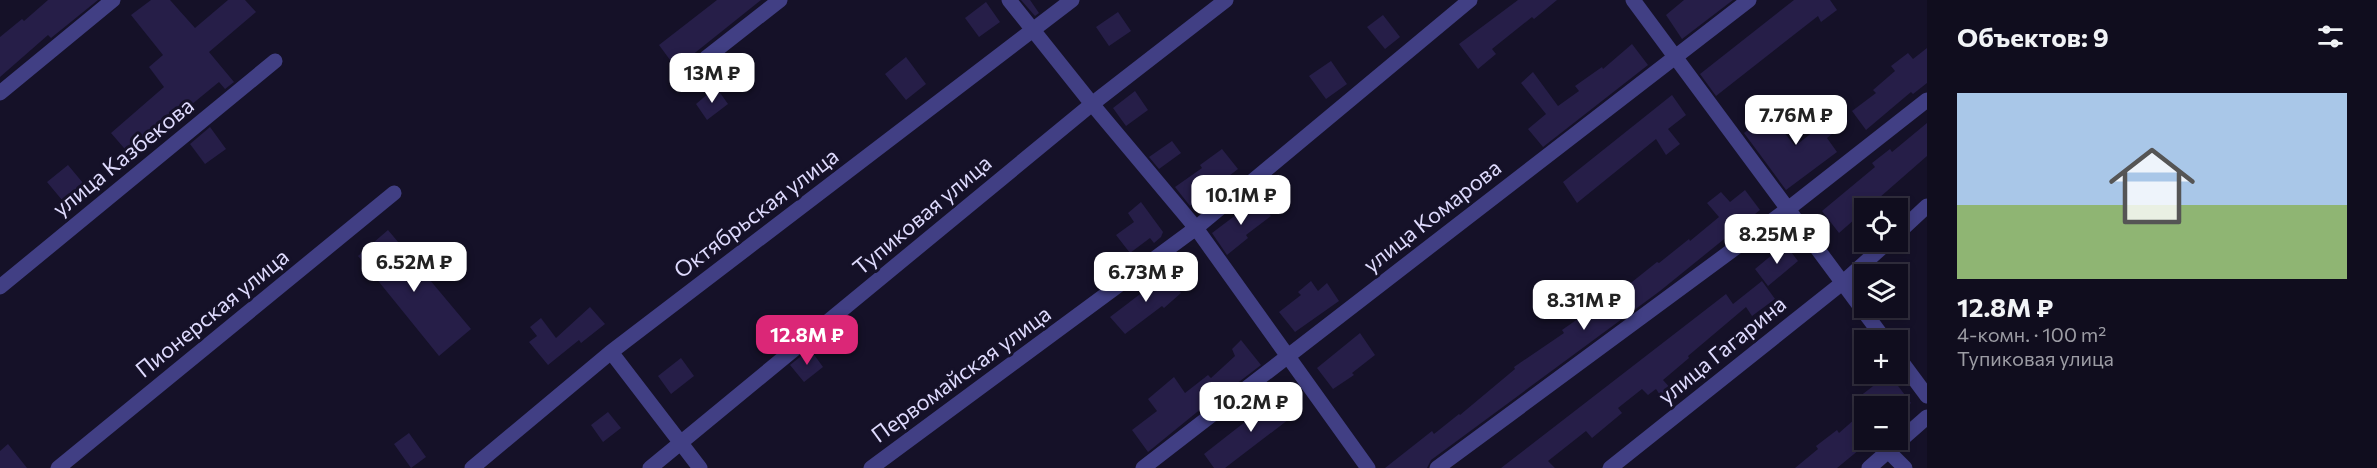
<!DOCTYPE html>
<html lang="ru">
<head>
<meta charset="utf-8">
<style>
  :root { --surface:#100d1e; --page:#1e1b2b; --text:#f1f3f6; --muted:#9c9ca4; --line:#302d3c; --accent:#db2777 }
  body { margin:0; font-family:Commissioner,sans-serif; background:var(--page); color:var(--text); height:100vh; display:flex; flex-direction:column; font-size:22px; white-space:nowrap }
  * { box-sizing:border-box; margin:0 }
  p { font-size:20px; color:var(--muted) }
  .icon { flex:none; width:33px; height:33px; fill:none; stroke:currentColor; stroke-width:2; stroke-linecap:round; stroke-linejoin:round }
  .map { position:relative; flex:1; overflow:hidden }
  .details { display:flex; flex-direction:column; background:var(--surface); width:450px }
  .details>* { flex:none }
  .controls { position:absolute; left:1854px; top:198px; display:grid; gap:12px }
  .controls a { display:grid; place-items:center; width:54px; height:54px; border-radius:0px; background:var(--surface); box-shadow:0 3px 9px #0003,0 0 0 2px var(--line); font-size:30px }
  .price { position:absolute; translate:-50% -51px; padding:0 14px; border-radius:12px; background:#fff; color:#222; font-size:20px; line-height:39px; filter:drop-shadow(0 2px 3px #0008) }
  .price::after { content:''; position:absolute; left:50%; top:36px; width:18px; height:14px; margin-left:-9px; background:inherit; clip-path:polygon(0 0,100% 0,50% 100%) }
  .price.current { background:var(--accent); color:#fff }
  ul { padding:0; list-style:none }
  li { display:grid; align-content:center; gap:12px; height:318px; padding:0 30px }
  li+li { border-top:2px solid var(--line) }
  li span { display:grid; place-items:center; height:186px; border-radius:0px; color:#555 }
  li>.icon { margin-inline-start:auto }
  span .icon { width:108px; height:108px; fill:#fffc; stroke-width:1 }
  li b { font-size:26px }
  h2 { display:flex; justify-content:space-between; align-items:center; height:72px; padding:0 30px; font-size:26px }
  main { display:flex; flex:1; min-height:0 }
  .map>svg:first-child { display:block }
</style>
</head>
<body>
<main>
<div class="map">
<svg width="1927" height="468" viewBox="0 0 1927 468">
  <rect width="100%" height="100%" fill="#151128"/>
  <path fill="#261e48" d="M48,0H98L51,38L48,35L0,77V37L22,19L24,21Z
    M151,0H170L195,28L228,0H245L256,12L209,52L234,82L225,89L219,82L130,155L111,133L164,87L149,67L163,55L131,15Z
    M717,0H761L676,68L659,45Z
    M1021,0H1030L1039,13L1035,16Z
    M1518,0H1557L1534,19L1532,17L1492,49L1496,54L1478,69L1459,44Z
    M1684,0H1733L1682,39L1666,15Z
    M1794,0H1830L1837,10L1821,22L1818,16L1716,96L1700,74Z
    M986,2L1000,22L979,37L965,18Z
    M1118,12L1131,31L1109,46L1096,27Z
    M1383,15L1400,37L1385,49L1367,27Z
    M1632,44L1648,65L1543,147L1528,129L1546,114L1521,83L1533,72L1558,106L1579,91L1575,86L1602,67L1603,69Z
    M1927,48V83L1913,94L1911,92L1866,130L1852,111L1876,93L1873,90L1895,71L1891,66L1908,53L1913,59Z
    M906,57L926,84L906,100L885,74Z
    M1331,61L1347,84L1326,99L1309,76Z
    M716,87L728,104L707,120L696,104Z
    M1135,91L1148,110L1126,126L1113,108Z
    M1672,95L1686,115L1668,129L1680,144L1666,155L1656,139L1577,203L1563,182Z
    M1831,100L1848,121L1827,138L1837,152L1786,190L1744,133L1769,113L1795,146L1823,124L1815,113Z
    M1927,123V156L1839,233L1822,211L1875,167L1872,163L1890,149L1892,152Z
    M210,127L226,149L205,164L190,144Z
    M1172,141L1181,153L1159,169L1149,157Z
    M1222,149L1238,169L1190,206L1175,187L1202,168L1200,165Z
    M68,165L83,183L62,200L47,182Z
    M1745,190L1760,210L1660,291L1431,460L1427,468H1385L1432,431L1434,434L1459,414L1460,415L1515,369L1514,367L1564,333L1562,330L1579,318L1582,322L1657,262L1659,263L1689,239L1690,241L1719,217L1707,203L1721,192L1730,202Z
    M1257,199L1271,216L1246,235L1248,238L1227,255L1212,233Z
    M1141,202L1163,232L1161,237L1154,243L1150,238L1130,253L1116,235L1134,222L1128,213Z
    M388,230L471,329L439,356L358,256Z
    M1785,244L1798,261L1768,286L1755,269Z
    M1164,272L1181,293L1164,308L1162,306L1125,334L1110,317L1148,288L1147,286Z
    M1311,281L1318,291L1327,283L1339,301L1295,332L1279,312L1301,295L1298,292Z
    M1762,281L1775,299L1752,316L1746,307L1688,356L1689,358L1663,380L1673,391L1664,401L1656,389L1648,395L1642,389L1618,408L1622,413L1592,438L1586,431L1548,461L1555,468H1501L1726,294L1733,304Z
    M590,307L605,324L581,343L579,340L548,365L529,342L537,336L530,327L541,318L556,338Z
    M1360,333L1375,355L1352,373L1354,375L1333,389L1317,368Z
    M1241,340L1261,365L1231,388L1229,386L1148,452L1132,430L1157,411L1148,399L1174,377L1185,393L1208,375L1211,378L1235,356L1232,349Z
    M810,349L823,367L804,382L790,365Z
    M681,358L694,376L671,394L658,376Z
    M1869,374H1889L1911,403L1898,414V406H1864L1859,397L1877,383Z
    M1282,393L1297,413L1225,468H1214L1204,454Z
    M1864,411V440H1871L1837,468H1795L1818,449L1816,446L1837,430L1839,433Z
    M608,412L621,428L603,442L591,425Z
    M409,433L426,457L411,468L394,444Z
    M8,444L27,468H0V451Z"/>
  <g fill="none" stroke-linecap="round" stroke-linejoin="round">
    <path stroke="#413f84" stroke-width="15" d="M1009,0L1092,104L1196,228L1368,468
      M1633,0L1885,340
      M706,58L780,0
      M0,93L113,0
      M1898,233L1927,206
      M0,287L275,61
      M611,352L700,468
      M1898,357L1927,396
      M1889,452L1905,468
      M58,468L394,193
      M472,468L611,352L1072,0
      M650,468L1092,104L1226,0
      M871,468L1196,228L1470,0
      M1143,468L1749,0
      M1437,468L1788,209L1927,100
      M1610,468L1841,284L1888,242
      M1869,468L1927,417"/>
  </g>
  <g text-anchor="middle" stroke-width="6" stroke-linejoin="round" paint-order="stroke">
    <g font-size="22" fill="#dedafd" stroke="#151128">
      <text transform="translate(123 157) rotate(-39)" y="8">улица Казбекова</text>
      <text transform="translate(756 213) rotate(-37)" y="8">Октябрьская улица</text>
      <text transform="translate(922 215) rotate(-40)" y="8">Тупиковая улица</text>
      <text transform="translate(1432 216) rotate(-38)" y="8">улица Комарова</text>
      <text transform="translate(212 313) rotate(-39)" y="8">Пионерская улица</text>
      <text transform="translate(1722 350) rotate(-39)" y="8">улица Гагарина</text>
      <text transform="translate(961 374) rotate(-36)" y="8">Первомайская улица</text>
    </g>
  </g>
</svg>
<div class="controls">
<a><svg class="icon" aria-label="locate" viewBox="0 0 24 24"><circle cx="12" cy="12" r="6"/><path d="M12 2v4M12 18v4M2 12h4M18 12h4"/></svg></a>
<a><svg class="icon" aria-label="layers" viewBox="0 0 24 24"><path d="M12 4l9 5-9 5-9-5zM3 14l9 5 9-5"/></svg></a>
<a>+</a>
<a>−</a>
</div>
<b class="price" style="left:712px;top:104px">13M ₽</b>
<b class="price" style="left:1796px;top:146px">7.76M ₽</b>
<b class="price" style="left:1241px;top:226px">10.1M ₽</b>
<b class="price" style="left:1777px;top:265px">8.25M ₽</b>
<b class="price" style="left:414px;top:293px">6.52M ₽</b>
<b class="price" style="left:1146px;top:303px">6.73M ₽</b>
<b class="price" style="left:1584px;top:331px">8.31M ₽</b>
<b class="price current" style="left:807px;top:366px">12.8M ₽</b>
<b class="price" style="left:1251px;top:433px">10.2M ₽</b>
</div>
<section class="details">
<h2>Объектов: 9<svg class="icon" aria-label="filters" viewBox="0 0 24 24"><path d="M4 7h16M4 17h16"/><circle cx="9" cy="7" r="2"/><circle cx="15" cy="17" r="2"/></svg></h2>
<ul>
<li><span style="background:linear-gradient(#a9c7e8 60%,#8fb573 0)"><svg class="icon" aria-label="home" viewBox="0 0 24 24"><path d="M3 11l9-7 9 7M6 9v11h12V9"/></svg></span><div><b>12.8M ₽</b><p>4-комн. · 100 m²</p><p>Тупиковая улица</p></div></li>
</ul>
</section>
</main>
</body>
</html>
